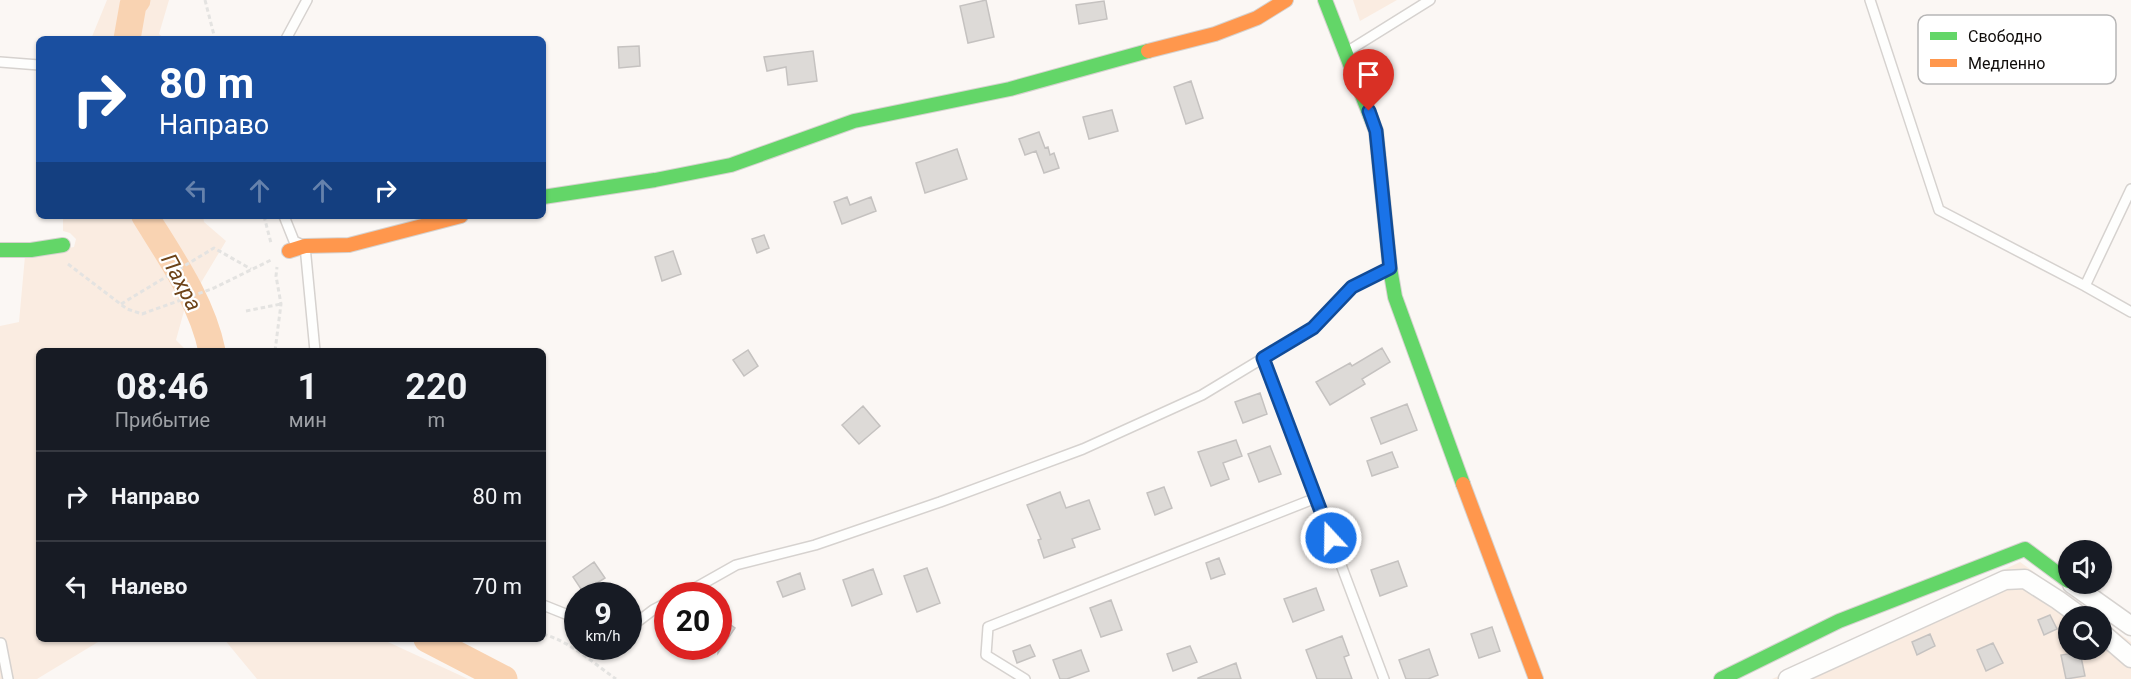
<!DOCTYPE html>
<html lang="ru">
<head>
<meta charset="utf-8">
<style>
  body { margin:0; font-family:Roboto,sans-serif; background:#242831; color:#f1f3f6; height:100vh; display:flex; flex-direction:column; font-size:22px; white-space:nowrap }
  * { box-sizing:border-box; margin:0 }
  p { font-size:20px; color:#9ea1a6 }
  .icon { flex:none; width:33px; height:33px; fill:none; stroke:currentColor; stroke-width:2; stroke-linecap:round; stroke-linejoin:round }
  .map { position:relative; flex:1; overflow:hidden }
  .side { position:absolute; left:36px; top:348px; width:510px; height:294px; display:flex; flex-direction:column; background:#171b24; border-radius:9px; box-shadow:0 2px 4px #0004 }
  .side>* { flex:none }
  .guide { position:absolute; left:36px; top:36px; width:510px; height:183px; border-radius:9px; box-shadow:0 2px 4px #0004; background:#1a4fa0; color:#fff; overflow:hidden }
  .tools { position:absolute; left:2058px; top:540px; display:grid; gap:12px }
  .tools a { display:grid; place-items:center; width:54px; height:54px; border-radius:50%; background:#171b24; box-shadow:0 2px 4px #0004; font-size:30px }
  .speed { position:absolute; left:564px; top:582px; display:flex; gap:12px; font-size:30px; font-weight:700; text-align:center }
  .speed>* { display:grid; place-content:center; width:78px; height:78px; border-radius:50%; background:#171b24; box-shadow:0 2px 4px #0004; line-height:1 }
  .speed small { font-size:15px; font-weight:400 }
  .speed .limit { border:9px solid #d22; background:#fff; color:#111 }
  .pin { position:absolute; display:grid; place-items:center; width:51px; height:51px; color:#fff; margin:-62px -26px; border-radius:50% 50% 50% 0; rotate:-45deg; box-shadow:0 0 6px #0007 }
  .pin .icon { rotate:45deg }
  .me { position:absolute; width:66px; margin:-33px; rotate:339deg; stroke-linejoin:round; filter:drop-shadow(0 0 4px #0008) }
  .turn { display:flex; align-items:center; gap:21px; height:126px; padding:0 24px; font-size:27px }
  .turn .icon { width:78px; height:78px; stroke-width:2.5 }
  .turn b { display:block; font-size:42px; line-height:51px }
  .lanes { display:flex; align-items:center; height:57px; padding:0 24px; background:#0003; justify-content:center; gap:30px; direction:ltr }
  .lanes .off { opacity:.35 }
  .eta { display:flex; justify-content:space-evenly; align-items:center; height:102px; text-align:center }
  .eta b { font-size:36px; font-weight:700; line-height:42px }
  ul { padding:0; list-style:none }
  li { display:flex; align-items:center; gap:18px; height:90px; padding:0 24px; border-top:2px solid #363941 }
  li div { flex:1 }
  li b { display:block; font-size:22px }
  li em { font-style:normal }
  .map>svg:first-child { display:block }
</style>
</head>
<body>
<div class="map">
<svg width="2131" height="679" viewBox="0 0 2131 679">
  <rect width="100%" height="100%" fill="#fbf7f4"/>
  <path fill="#faece1" d="M107 0H169L159 34 165 39H91Z
    M1353 0H1397L1360 21Z
    M63 216H203L204 222 226 241 184 311 176 340 187 351H39V639H103L37 679H0V326L19 322 25 256 74 247 76 239 70 233 63 231Z
    M2020 562 2095 616H2068V650H2102V621L2131 642V679H1772Z
    M224 639H377L388 642 468 679H257Z"/>
  <g fill="none" stroke-linecap="round" stroke-linejoin="round">
    <path stroke="#f9d3b2" stroke-width="27" d="M127 39 133 5 137 0
      M145 216C171 258 202 302 212 351
      M427 639 504 679"/>
  </g>
  <path fill="#dddad7" stroke="#c5c2c0" stroke-width="1.5" d="M986 0 994 37 968 43 960 6Z
    M1104 1 1107 19 1079 24 1076 5Z
    M639 46 640 66 619 68 618 47Z
    M813 51 817 81 788 85 786 67 767 71 764 57Z
    M1191 81 1203 118 1186 124 1174 87Z
    M1112 110 1118 131 1089 139 1083 117Z
    M1039 132 1045 148 1048 147 1050 155 1054 153 1059 168 1044 173 1036 151 1025 155 1019 139Z
    M957 149 967 179 925 193 916 163Z
    M847 197 850 205 871 197 876 211 842 224 834 202Z
    M764 235 769 248 757 253 752 239Z
    M673 251 681 274 662 281 655 257Z
    M1382 348 1390 362 1362 379 1365 384 1330 405 1316 382 1350 363 1352 366Z
    M748 350 758 366 744 376 733 360Z
    M1260 393 1267 414 1243 423 1235 402Z
    M1407 404 1417 430 1381 444 1371 418Z
    M863 406 880 426 859 444 842 425Z
    M1236 440 1242 456 1223 463 1229 479 1211 486 1198 452Z
    M1270 446 1281 474 1259 482 1248 454Z
    M1392 452 1398 467 1372 476 1367 461Z
    M1164 487 1172 508 1155 515 1147 493Z
    M1060 492 1066 508 1089 500 1100 529 1072 539 1075 547 1044 558 1038 540 1041 539 1027 505Z
    M1219 558 1225 574 1211 579 1206 563Z
    M1398 561 1407 586 1380 596 1371 570Z
    M594 562 605 578 583 592 573 577Z
    M927 568 940 603 917 612 904 576Z
    M873 569 882 594 852 606 843 580Z
    M800 573 805 589 783 597 777 582Z
    M1316 588 1324 610 1293 622 1284 599Z
    M1111 600 1122 630 1101 637 1090 608Z
    M2050 615 2057 629 2044 635 2038 620Z
    M718 616 735 628 718 653Z
    M1492 627 1500 651 1479 658 1471 634Z
    M1930 634 1935 646 1917 655 1912 642Z
    M1342 636 1349 655 1344 657 1352 679H1317L1306 650Z
    M1993 643 2003 663 1986 671 1977 650Z
    M1030 645 1035 656 1017 663 1013 651Z
    M1190 646 1197 662 1173 671 1167 654Z
    M1429 649 1438 675 1428 679H1406L1399 660Z
    M1081 650 1089 671 1067 679H1060L1053 660Z
    M2080 652 2085 676 2066 679 2061 655Z
    M1236 663 1241 679H1198V678Z"/>
  <g fill="none" stroke-linecap="round" stroke-linejoin="round">
    <defs>
      <path id="lane" d="M1870 0 1939 210 2085 286 2131 189
        M286 39 307 0
        M1348 51 1430 0
        M0 62 39 65
        M284 216 294 241 305 246 315 351
        M2085 286 2131 312
        M1263 358 1384 679
        M681 596 736 565 815 545 940 502 1083 449 1202 395 1313 328 1352 287 1388 269
        M543 605 578 619
        M628 629 653 610 668 602
        M1 643 8 679
        M1025 679 986 655 988 627 1316 498"/>
      <path id="street" d="M2072 584 2131 626
        M2102 633 2131 658
        M1788 679 2005 580 2025 579 2058 600 2080 616"/>
      <path id="fast" d="M1325 0 1376 131 1390 268 1395 297 1463 484
        M543 197 655 180 731 165 854 121 1010 89 1148 51
        M0 250H31L63 245
        M1721 679 1839 621 2025 549 2068 581"/>
      <path id="slow" d="M1148 51 1215 34 1257 18 1286 0
        M289 251 305 246 349 245 461 216
        M1463 484 1536 679"/>
    </defs>
    <use href="#lane" stroke="#d6d2cf" stroke-width="12"/>
    <use href="#street" stroke="#d6d2cf" stroke-width="21"/>
    <use href="#fast" stroke="#d6d2cf" stroke-width="16"/>
    <use href="#slow" stroke="#d6d2cf" stroke-width="16"/>
    <path stroke="#e4e3e1" stroke-width="3" stroke-dasharray="4.5 3" stroke-linecap="butt" d="M205 0 215 39
      M264 216 271 243
      M68 264 127 309 142 314 214 288 271 260
      M121 304 214 248 251 269
      M246 311 281 304
      M275 351 281 304 276 276 277 267
      M543 634C571 642 593 663 616 679"/>
    <use href="#lane" stroke="#fefefd" stroke-width="9"/>
    <use href="#street" stroke="#fefefd" stroke-width="18"/>
    <use href="#fast" stroke="#63d668" stroke-width="14"/>
    <use href="#slow" stroke="#ff974d" stroke-width="14"/>
  </g>
  <g fill="none" stroke-linecap="round" stroke-linejoin="round">
    <defs>
      <path id="route" d="M1331 538 1263 358 1313 328 1352 287 1390 268 1376 131 1369 111"/>
    </defs>
    <use href="#route" stroke="#114b97" stroke-width="15"/>
    <use href="#route" stroke="#1a73e8" stroke-width="10"/>
  </g>
  <g text-anchor="middle" stroke-width="4.5" stroke-linejoin="round" paint-order="stroke">
    <g font-size="22" font-style="italic" fill="#6d4318" stroke="#fff">
      <text transform="translate(182 282) rotate(62)" y="8">Пахра</text>
    </g>
  </g>
  <rect x="1918" y="15" width="198" height="69" rx="9" fill="#fff" stroke="#b7b6b6" stroke-width="1.5"/>
  <rect x="1930" y="32" width="27" height="8" fill="#63d668"/>
  <rect x="1930" y="59" width="27" height="8" fill="#ff974d"/>
  <g font-size="16" fill="#0f0c0a">
    <text x="1968" y="42">Свободно</text>
    <text x="1968" y="69">Медленно</text>
  </g>
</svg>
<div class="tools">
<a><svg class="icon" aria-label="sound" viewBox="0 0 24 24"><path d="M4 9h4l5-4v14l-5-4H4zM17 9q2 3 0 6"/></svg></a>
<a><svg class="icon" aria-label="search" viewBox="0 0 24 24"><circle cx="10" cy="10" r="6"/><path d="M15 15l6 6"/></svg></a>
</div>
<div class="speed"><div>9<small>km/h</small></div><div class="limit">20</div></div>
<div class="pin" style="left:1369px;top:111px;background:#d93025"><svg class="icon" aria-label="arrive" viewBox="0 0 24 24"><path d="M6 21V4h12l-3 4 3 4H6"/></svg></div>
<svg class="me" style="left:1331px;top:538px" viewBox="-20 -20 40 40"><circle r="17" fill="#1a73e8" stroke="#fff" stroke-width="3"/><path d="M0-11L8 9 0 5-8 9z" fill="#fff"/></svg>
<div class="guide">
<div class="turn"><svg class="icon" aria-label="right" viewBox="0 0 24 24"><path d="M7 20v-9h11M14 6l5 5-5 5"/></svg><div><b>80 m</b>Направо</div></div>
<div class="lanes"><svg class="icon off" aria-label="left" viewBox="0 0 24 24"><path d="M17 20v-9H6M10 6l-5 5 5 5"/></svg><svg class="icon off" aria-label="ahead" viewBox="0 0 24 24"><path d="M12 20V5M6 11l6-6 6 6"/></svg><svg class="icon off" aria-label="ahead" viewBox="0 0 24 24"><path d="M12 20V5M6 11l6-6 6 6"/></svg><svg class="icon" aria-label="right" viewBox="0 0 24 24"><path d="M7 20v-9h11M14 6l5 5-5 5"/></svg></div>
</div>
<section class="side">
<div class="eta">
<div><b>08:46</b><p>Прибытие</p></div>
<div><b>1</b><p>мин</p></div>
<div><b>220</b><p>m</p></div>
</div>
<ul>
<li><svg class="icon" aria-label="right" viewBox="0 0 24 24"><path d="M7 20v-9h11M14 6l5 5-5 5"/></svg><div><b>Направо</b></div><em>80 m</em></li>
<li><svg class="icon" aria-label="left" viewBox="0 0 24 24"><path d="M17 20v-9H6M10 6l-5 5 5 5"/></svg><div><b>Налево</b></div><em>70 m</em></li>
</ul>
</section>
</div>
</body>
</html>
